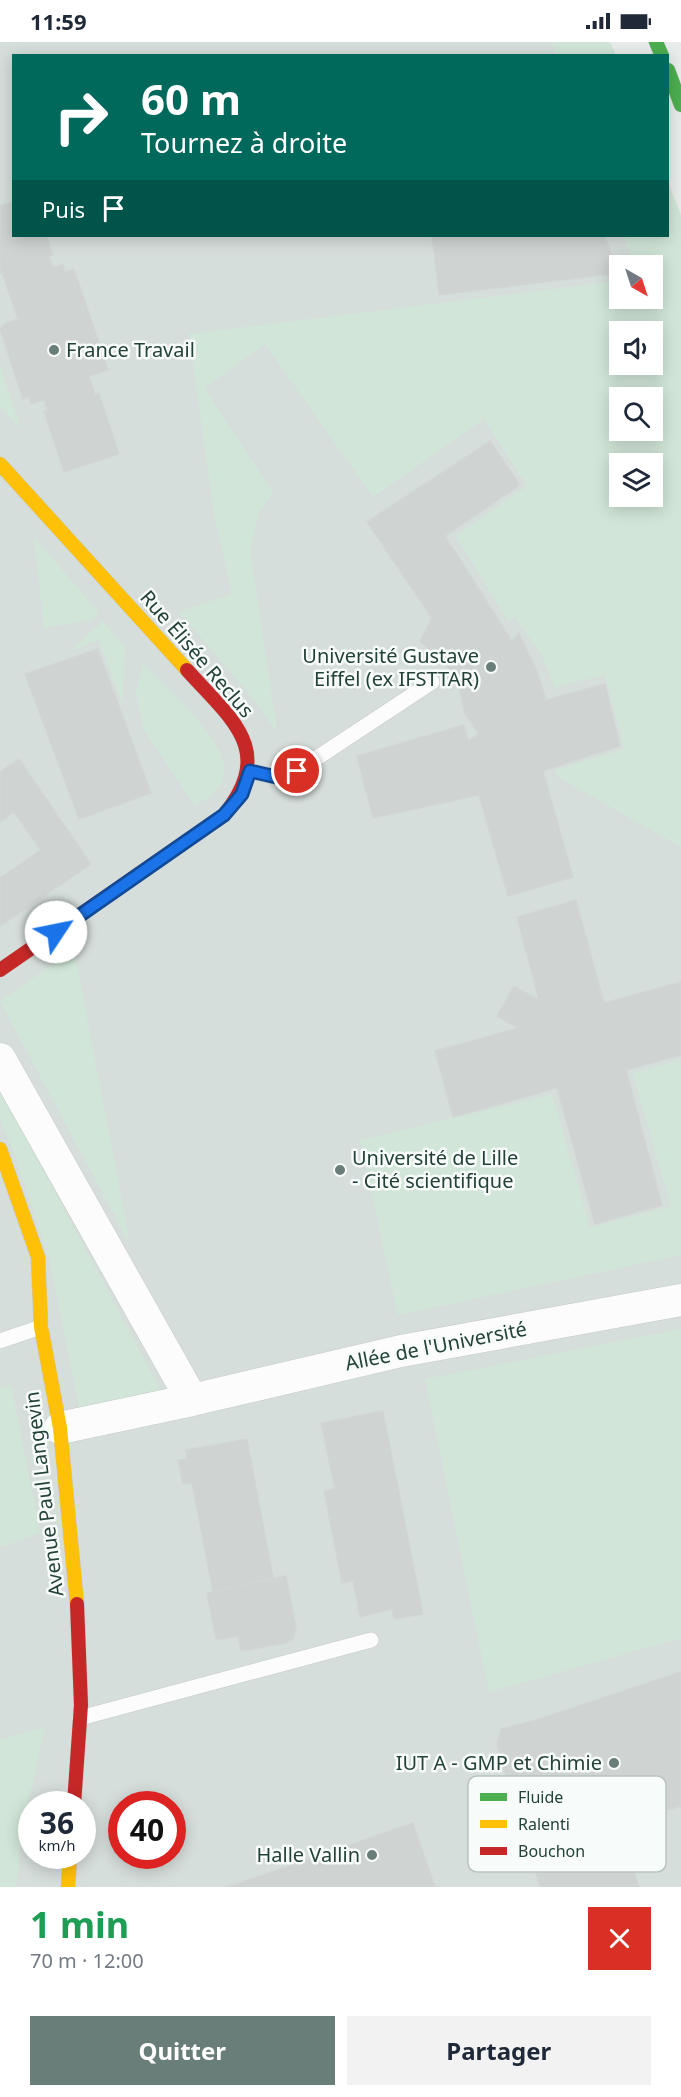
<!DOCTYPE html>
<html lang="fr">
<head>
<meta charset="utf-8">
<style>
  body { margin:0; font-family:"Noto Sans",sans-serif; background:#f2f2f3; color:#1f2937; height:100vh; display:flex; flex-direction:column; font-size:22px; white-space:nowrap }
  * { box-sizing:border-box; margin:0 }
  p { font-size:20px; color:#747a83 }
  .icon { flex:none; width:33px; height:33px; fill:none; stroke:currentColor; stroke-width:2; stroke-linecap:round; stroke-linejoin:round }
  .map { position:relative; height:1845px; overflow:hidden }
  .panel { display:flex; flex-direction:column; background:#fff; flex:1 }
  .panel>* { flex:none }
  .hud { position:absolute; left:12px; top:12px; width:657px; height:183px; border-radius:0px; box-shadow:0 3px 15px #0003; background:#00695c; color:#fff; overflow:hidden }
  .needle { width:39px; rotate:141deg }
  .controls { position:absolute; left:609px; top:213px; display:grid; gap:12px }
  .controls a { display:grid; place-items:center; width:54px; height:54px; border-radius:0px; background:#fff; box-shadow:0 3px 15px #0003; font-size:30px }
  .speed { position:absolute; left:18px; top:1749px; display:flex; gap:12px; font-size:30px; font-weight:700; text-align:center }
  .speed>* { display:grid; place-content:center; width:78px; height:78px; border-radius:50%; background:#fff; box-shadow:0 3px 15px #0003; line-height:1 }
  .speed small { font-size:15px; font-weight:400 }
  .speed .limit { border:9px solid #d22; background:#fff; color:#111 }
  .pin { position:absolute; display:grid; place-items:center; width:51px; height:51px; color:#fff; margin:-26px; border:3px solid #fff; border-radius:50%; box-shadow:0 2px 6px #0007 }
  .me { position:absolute; width:66px; margin:-33px; rotate:56deg; stroke-linejoin:round; filter:drop-shadow(0 0 4px #0008) }
  .turn { display:flex; align-items:center; gap:21px; height:126px; padding:0 30px; font-size:27px }
  .turn .icon { width:78px; height:78px; stroke-width:2.5 }
  .turn b { display:block; font-size:42px; line-height:51px }
  .then { display:flex; align-items:center; height:57px; padding:0 30px; background:#0003; gap:12px; font-size:22px }
  .round { display:grid; place-items:center; flex:none; width:63px; height:63px; border-radius:0px; background:#f2f2f3 }
  .headline { display:flex; align-items:center; justify-content:space-between; height:102px; padding:0 30px }
  h1 { font-size:36px; font-weight:700; line-height:45px; color:#1e9e55 }
  .primary-button { display:flex; gap:12px; margin-top:auto; padding:12px 30px }
  .primary-button a { flex:1; height:69px; border-radius:0px; background:#697e78; color:#fff; font-size:24px; font-weight:700; line-height:69px; text-align:center }
  .primary-button a+a { background:#f2f2f3; color:#1f2937 }
  .status { display:flex; justify-content:space-between; align-items:center; height:42px; padding:0 30px; background:#fff; direction:ltr }
  .status svg { height:16px; fill:currentColor }
  .map>svg:first-child { display:block }
</style>
</head>
<body>
<div class="status"><b>11:59</b><svg viewBox="0 0 49 12"><path d="M0 12V9h3v3zM5 12V6h3v6zM10 12V3h3v9zM15 12V0h3v12zM26 1h20v11H26zM47 4h2v5h-2z"/></svg></div>
<div class="map">
<svg width="681" height="1845" viewBox="0 0 681 1845">
  <rect width="100%" height="100%" fill="#e8edeb"/>
  <path fill="#d6dedb" fill-rule="evenodd" d="M0 0H552L557 13 14 14V194H624L635 223 620 224V256L646 257 681 384V1845H0ZM620 290H652V322H620ZM620 356H652V388H620ZM620 422H652V454H620ZM32 1762H82V1814H32ZM122 1762H172V1814H122Z"/>
  <path fill="#d1e6d8" fill-rule="evenodd" d="M552 0H610L616 13H557Z
    M668 140 681 173V805L558 735 555 728 625 707 605 633 555 645 541 612 515 575 508 579 456 494 527 444 484 377 373 455 265 302 204 346 273 451 259 470 250 509 277 690 257 661 179 570 232 552 214 472 189 292 619 239 620 256H652V224L635 223 624 194H668ZM620 290H652V322H620ZM620 356H652V388H620ZM620 422H652V454H620Z
    M0 325 21 387 0 365Z
    M34 495 99 571 93 577 44 586Z
    M103 579 125 606 122 661 99 598 72 608Z
    M143 621C164 643 228 700 224 730 222 747 208 756 195 764L144 688 136 652Z
    M74 908 130 1202 0 959Z
    M681 1018V1213L398 1273 360 1098 552 1053 590 1186 671 1164 633 1032Z
    M0 1047 163 1353 80 1370 50 1219 15 1113 0 1078Z
    M681 1287V1596L489 1650 425 1337Z
    M11 1343 40 1491 0 1505V1347Z
    M45 1685 22 1788 16 1845H0V1698Z"/>
  <path fill="#cfd4d2" stroke="#d1d6d4" stroke-width="1.5" d="M14 159V194H46L53 213 49 214 53 226 63 222 65 230 74 227 108 328 89 334 95 353 99 352 119 412 64 430 44 369H48L44 358 31 362 29 354 23 357 0 287 5 282 18 277 2 230 0 231V164Z
    M432 194H604L620 231 439 253Z
    M490 399 520 443 445 494 512 599 519 591 537 629 546 658 605 642 620 704 543 729 573 835 508 854 479 753 373 776 357 714 464 683 468 699 479 692 464 670 460 648 445 621 420 599 432 576 367 480Z
    M98 607 151 751 79 777 25 632Z
    M19 717 91 822 0 884V836L41 808 14 770 0 780V730Z
    M576 858 604 961 681 940V1013L626 1028 662 1163 595 1182 557 1046 453 1075 435 1009 518 986 497 974 514 944 539 958 517 875Z
    M383 1369 423 1572 394 1577 392 1567 360 1575 353 1539 342 1541 324 1449 335 1447 321 1381Z
    M247 1397 273 1536 213 1550 192 1441 183 1442 178 1418 187 1417 186 1408Z
    M286 1534 296 1585 293 1597 286 1601 241 1609 238 1594 216 1598 207 1551Z
    M681 1630V1764L570 1797 533 1679Z
    M533 1679 570 1797 620 1784 639 1845H540L497 1703 501 1687Z
    M413 1781 435 1845H228Z"/>
  <g fill="none" stroke-linecap="round" stroke-linejoin="round">
    <defs>
      <path id="lane" d="M250 729 285 737 432 640
        M0 1299 41 1285
        M80 1676 371 1598"/>
      <path id="street" d="M0 1017 192 1358 401 1309 681 1258
        M60 1386 192 1358"/>
      <path id="fast" d="M656 0 662 14
        M668 28 681 63"/>
      <path id="slow" d="M0 422 187 628
        M0 1107 38 1215 41 1285 60 1386 77 1562
        M68 1845 70 1814"/>
      <path id="jam" d="M0 928 224 773C276 708 232 678 187 628
        M74 1762 81 1663 77 1562"/>
    </defs>
    <use href="#lane" stroke="#c5cac8" stroke-width="16"/>
    <use href="#street" stroke="#c5cac8" stroke-width="33"/>
    <use href="#fast" stroke="#c3cbc8" stroke-width="15"/>
    <use href="#slow" stroke="#c3cbc8" stroke-width="15"/>
    <use href="#jam" stroke="#c3cbc8" stroke-width="15"/>
    <use href="#lane" stroke="#fcfcfc" stroke-width="15"/>
    <use href="#street" stroke="#fcfcfc" stroke-width="32"/>
    <use href="#fast" stroke="#4caf50" stroke-width="14"/>
    <use href="#slow" stroke="#ffc107" stroke-width="14"/>
    <use href="#jam" stroke="#c62828" stroke-width="14"/>
  </g>
  <g fill="none" stroke-linecap="round" stroke-linejoin="round">
    <defs>
      <path id="route" d="M56 890 224 773 242 752 250 729 285 737 297 729"/>
    </defs>
    <use href="#route" stroke="#114b97" stroke-width="15"/>
    <use href="#route" stroke="#1a73e8" stroke-width="10"/>
  </g>
  <g fill="#697e78" stroke="#f7fbf9" stroke-width="2">
    <circle cx="54" cy="308" r="6"/>
    <circle cx="491" cy="625" r="6"/>
    <circle cx="340" cy="1128" r="6"/>
    <circle cx="614" cy="1721" r="6"/>
    <circle cx="372" cy="1813" r="6"/>
  </g>
  <g text-anchor="middle" stroke-width="5" stroke-linejoin="round" paint-order="stroke">
    <g font-size="20" fill="#24423a" stroke="#f7fbf9" text-anchor="end">
      <text x="66" y="315" text-anchor="start">France Travail</text>
      <text x="479" y="621">Université Gustave<tspan x="479" dy="23">Eiffel (ex IFSTTAR)</tspan></text>
      <text x="352" y="1123" text-anchor="start">Université de Lille<tspan x="352" dy="23">‐ Cité scientifique</tspan></text>
      <text x="602" y="1728">IUT A - GMP et Chimie</text>
      <text x="360" y="1820">Halle Vallin</text>
    </g>
    <g font-size="20" fill="#24423a" stroke="#f7fbf9">
      <text transform="translate(197 612) rotate(49)" y="7">Rue Élisée Reclus</text>
      <text transform="translate(436 1304) rotate(-11)" y="7">Allée de l'Université</text>
      <text transform="translate(44 1452) rotate(-97)" y="7">Avenue Paul Langevin</text>
    </g>
  </g>
  <rect x="468" y="1734" width="198" height="96" rx="9" fill="#f7fbf9" stroke="#b8c4c0" stroke-width="1.5"/>
  <rect x="480" y="1751" width="27" height="8" fill="#4caf50"/>
  <rect x="480" y="1778" width="27" height="8" fill="#ffc107"/>
  <rect x="480" y="1805" width="27" height="8" fill="#c62828"/>
  <g font-size="16" fill="#24423a">
    <text x="518" y="1761">Fluide</text>
    <text x="518" y="1788">Ralenti</text>
    <text x="518" y="1815">Bouchon</text>
  </g>
</svg>
<div class="controls">
<a><svg class="needle" viewBox="-14 -14 28 28"><path d="M0-13l5 13h-10z" fill="#e53935"/><path d="M0 13l5-13h-10z" fill="#747a83"/></svg></a>
<a><svg class="icon" aria-label="sound" viewBox="0 0 24 24"><path d="M4 9h4l5-4v14l-5-4H4zM17 9q2 3 0 6"/></svg></a>
<a><svg class="icon" aria-label="search" viewBox="0 0 24 24"><circle cx="10" cy="10" r="6"/><path d="M15 15l6 6"/></svg></a>
<a><svg class="icon" aria-label="layers" viewBox="0 0 24 24"><path d="M12 4l9 5-9 5-9-5zM3 14l9 5 9-5"/></svg></a>
</div>
<div class="speed"><div>36<small>km/h</small></div><div class="limit">40</div></div>
<div class="pin" style="left:297px;top:729px;background:#d93025"><svg class="icon" aria-label="arrive" viewBox="0 0 24 24"><path d="M6 21V4h12l-3 4 3 4H6"/></svg></div>
<svg class="me" style="left:56px;top:890px" viewBox="-20 -20 40 40"><circle r="19" fill="#fff"/><path d="M0-13L10 11 0 6-10 11z" fill="#1a73e8"/></svg>
<div class="hud">
<div class="turn"><svg class="icon" aria-label="right" viewBox="0 0 24 24"><path d="M7 20v-9h11M14 6l5 5-5 5"/></svg><div><b>60 m</b>Tournez à droite</div></div>
<div class="then">Puis<svg class="icon" aria-label="arrive" viewBox="0 0 24 24"><path d="M6 21V4h12l-3 4 3 4H6"/></svg></div>
</div>
</div>
<section class="panel">
<div class="headline"><div><h1>1 min</h1><p>70 m · 12:00</p></div><a class="round" style="background:#d93025;color:#fff"><svg class="icon" aria-label="close" viewBox="0 0 24 24"><path d="M6 6l12 12M18 6L6 18"/></svg></a></div>
<div class="primary-button"><a>Quitter</a><a>Partager</a></div>
</section>
</body>
</html>
